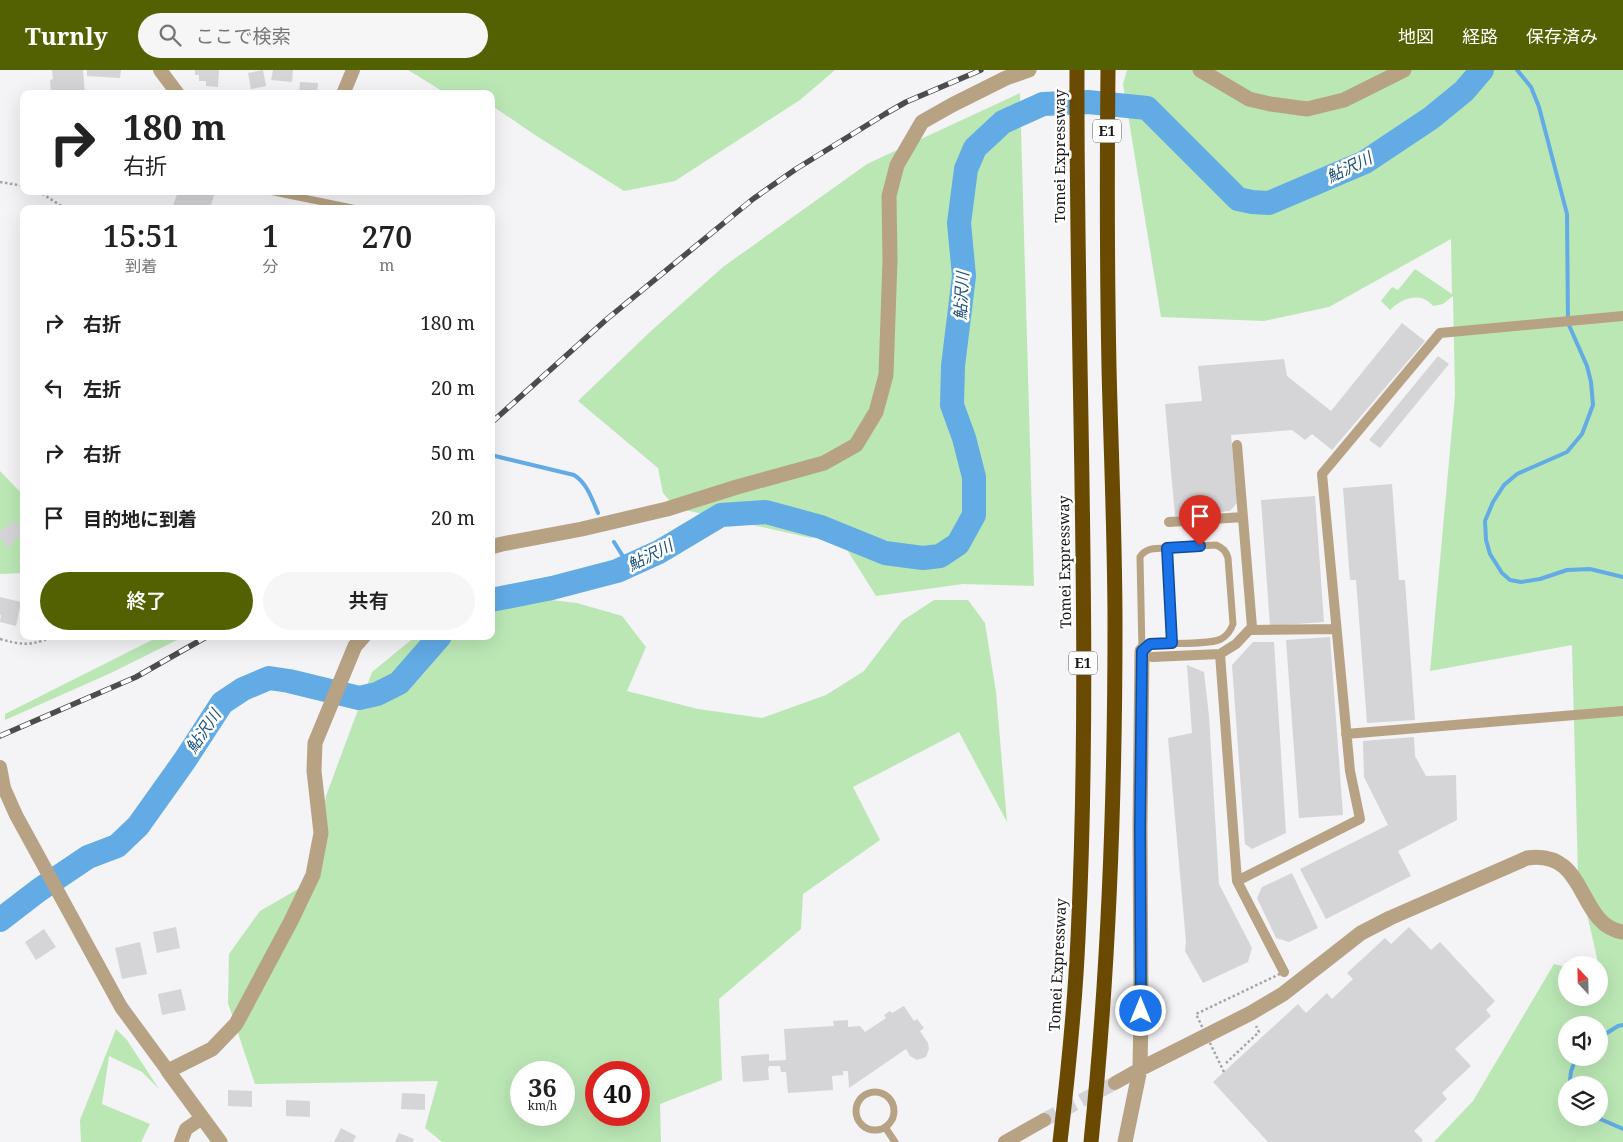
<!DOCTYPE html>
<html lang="ja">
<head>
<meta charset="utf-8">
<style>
  body { margin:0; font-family:"Noto Serif","Noto Sans JP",serif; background:#f6f6f6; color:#222; height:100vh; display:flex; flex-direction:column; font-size:19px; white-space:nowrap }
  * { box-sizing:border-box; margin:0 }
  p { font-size:16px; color:#767676 }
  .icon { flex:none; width:28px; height:28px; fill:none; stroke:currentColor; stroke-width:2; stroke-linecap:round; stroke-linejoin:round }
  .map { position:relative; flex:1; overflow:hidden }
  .sheet { position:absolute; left:20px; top:135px; width:475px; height:435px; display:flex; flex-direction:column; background:#fff; border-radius:10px; box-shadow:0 5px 20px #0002 }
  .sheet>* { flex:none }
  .top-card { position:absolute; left:20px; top:20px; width:475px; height:105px; border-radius:10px; box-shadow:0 5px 20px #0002; background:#fff; color:#222; overflow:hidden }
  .needle { width:32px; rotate:338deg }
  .tools { position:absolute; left:1558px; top:886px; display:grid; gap:10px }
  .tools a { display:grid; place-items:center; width:50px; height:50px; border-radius:50%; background:#fff; box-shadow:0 5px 20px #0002; font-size:25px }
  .speed { position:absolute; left:510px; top:991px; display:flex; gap:10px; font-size:25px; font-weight:700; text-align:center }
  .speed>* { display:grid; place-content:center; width:65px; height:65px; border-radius:50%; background:#fff; box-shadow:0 5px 20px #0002; line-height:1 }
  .speed small { font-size:12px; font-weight:400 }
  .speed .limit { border:8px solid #d22; background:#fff; color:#111 }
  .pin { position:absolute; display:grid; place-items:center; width:42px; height:42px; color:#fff; margin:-51px -21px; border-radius:50% 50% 50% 0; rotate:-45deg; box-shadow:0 0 5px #0007 }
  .pin .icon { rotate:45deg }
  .me { position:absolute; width:55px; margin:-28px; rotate:0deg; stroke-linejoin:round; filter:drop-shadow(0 0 4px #0008) }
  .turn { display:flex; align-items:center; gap:18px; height:105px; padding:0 20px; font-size:22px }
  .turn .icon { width:65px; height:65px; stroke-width:2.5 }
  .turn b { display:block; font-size:35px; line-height:42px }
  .eta { display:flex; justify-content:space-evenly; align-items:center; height:85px; text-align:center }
  .eta b { font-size:30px; font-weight:600; line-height:35px }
  .action { display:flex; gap:10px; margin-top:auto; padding:10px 20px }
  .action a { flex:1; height:58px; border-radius:30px; background:#546102; color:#fff; font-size:20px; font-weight:600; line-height:58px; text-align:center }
  .action a+a { background:#f6f6f6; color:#222 }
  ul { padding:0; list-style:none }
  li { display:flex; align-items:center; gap:15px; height:65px; padding:0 20px }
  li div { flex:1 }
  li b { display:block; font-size:19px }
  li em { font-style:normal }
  header { display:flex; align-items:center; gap:30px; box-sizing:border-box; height:70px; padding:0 25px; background:#546102; color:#fff }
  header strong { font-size:24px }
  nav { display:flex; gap:28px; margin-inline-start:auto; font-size:18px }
  .search { width:350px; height:45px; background:#f6f6f6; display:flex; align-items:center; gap:12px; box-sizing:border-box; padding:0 18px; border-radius:28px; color:#767676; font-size:19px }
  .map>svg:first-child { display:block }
</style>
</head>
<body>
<header>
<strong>Turnly</strong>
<div class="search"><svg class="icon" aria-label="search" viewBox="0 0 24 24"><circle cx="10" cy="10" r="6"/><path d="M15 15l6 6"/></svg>ここで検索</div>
<nav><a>地図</a><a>経路</a><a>保存済み</a></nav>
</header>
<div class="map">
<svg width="1623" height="1072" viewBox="0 0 1623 1072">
  <rect width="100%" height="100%" fill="#f4f3f6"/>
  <path fill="#bbe7b5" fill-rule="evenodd" d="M408 0H835L800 30 675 111 624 121 535 65 491 35V24H447Z
    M1127 0H1623V1072H1434L1473 1031 1554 894 1566 897V928H1599V905H1601L1578 805 1572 575 1430 601 1455 325 1453 226 1443 234 1433 236C1421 221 1402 228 1390 240L1381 231 1392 217 1398 220 1415 199 1452 224 1451 169 1329 237 1264 251 1161 247 1123 14ZM1566 955H1599V988H1566ZM1566 1015H1599V1048H1566Z
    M1020 23 1034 516 963 514 876 526 836 462 811 468 676 438 663 423 658 398 578 331 652 260 723 197 867 94Z
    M0 401 24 426V503L0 504Z
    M491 523 577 533 622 546 646 577 627 621 698 639 762 648 826 625 864 601 902 551 934 530H968L985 553 996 622 1007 752 959 662 853 717 880 770 803 824 801 859 719 929 722 1010 660 1034 661 1072H442L425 1058 438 1011 255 1014 228 933 229 884 260 841 310 812 326 726 372 602 416 566H491ZM521 1002H564V1045H521ZM596 1002H639V1045H596Z
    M160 566H185L113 602 5 650V644Z
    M116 959 127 970 159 1019 142 1002 109 986 102 1034 150 1054 141 1072H81L80 1050Z"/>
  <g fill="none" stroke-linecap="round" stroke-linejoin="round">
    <path stroke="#62abe5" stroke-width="4" d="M1517 0 1531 17 1539 37 1567 144 1568 253 1587 296 1591 312 1593 335 1582 364 1567 382 1517 404 1504 415 1493 432 1485 451 1486 470 1490 484 1502 503 1510 510 1521 512 1540 509 1567 500 1590 499 1623 507
      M491 385 574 405C587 413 592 429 598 443
      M614 472 629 496
      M1599 968 1618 956 1623 955
      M1570 1015C1570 1004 1571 996 1578 988
      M1598 1048 1623 1059"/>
    <path stroke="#62abe5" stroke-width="24" d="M491 530 552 518 617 501 659 482 721 445 766 442 821 457 885 483 923 488 940 486 958 474 974 445V407L964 368 952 335 953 296 964 206 959 153 966 99 975 78 1003 52 1043 34 1088 32 1147 38 1238 129 1252 132 1269 133 1365 92 1431 48 1464 21 1482 0
      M0 850 39 820 88 787 117 776 138 756 185 690 222 633 243 619 269 608 289 611 359 628 377 624 399 613 440 566"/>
  </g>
  <path fill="#d5d4d7" d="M52 0H83L85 24H51L50 10 53 9Z
    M87 0H121L120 8 87 6Z
    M195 0H219L218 17 206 16V11H199V5H195Z
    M263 0 266 16 251 19 248 3Z
    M273 0H293L292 12 271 10Z
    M300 12 318 13 317 24H299Z
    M178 121H215L210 139H172Z
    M1402 253 1425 271 1332 380 1312 364 1305 370 1292 360 1231 365 1237 433 1230 441 1175 446 1165 334 1202 331 1198 296 1284 289 1287 306 1331 341Z
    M1438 286 1449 294 1380 378 1369 370Z
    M1392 414 1399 510H1405L1415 650 1367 653 1356 510H1350L1343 418Z
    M1315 426 1324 552 1270 556 1261 430Z
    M14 451 24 463 8 477 0 467V461Z
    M0 527 21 532 16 556 0 552 1 545H0Z
    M1330 567 1343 745 1299 748 1286 570Z
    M1253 572H1274L1286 763 1252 779 1245 774 1232 595Z
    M1187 595 1204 602 1209 646 1219 814 1252 878 1248 892 1203 913 1185 881 1186 872 1168 668 1192 663Z
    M1414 667 1415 686 1426 706 1456 705 1457 750 1398 781 1411 806 1326 849 1300 799 1388 755 1364 707 1363 671Z
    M1292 803 1318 858 1289 872 1276 868 1257 828 1262 817Z
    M176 857 180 878 157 883 153 862Z
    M1409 857 1431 880 1440 872 1495 931 1486 940 1491 946 1455 979 1471 996 1442 1023 1447 1029 1414 1061 1423 1070 1421 1072H1268L1213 1012 1298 934 1306 943 1327 923 1332 929 1353 909 1347 903 1385 868 1391 874Z
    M44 859 56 877 36 890 25 872Z
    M140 872 147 904 122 909 115 878Z
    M181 919 186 940 162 945 158 924Z
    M904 936 914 951 917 949 924 958 920 961 928 973 929 979 926 987 917 990 910 986 906 979 849 1018 848 1001H843V1005L832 1006 833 1020 788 1023 786 1002H781L780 996H770L768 998 769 1010 743 1012 741 986 769 984V991L786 990 784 959 834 956 833 951 848 950V957L860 956 865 962 886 948 884 945 890 941 892 943Z
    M228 1020 252 1021V1037L228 1036Z
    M402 1023 425 1024V1040L401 1039Z
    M286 1030 310 1031V1047L286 1046Z
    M341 1058 356 1066 353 1072H334Z
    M399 1063 414 1069 413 1072H395Z"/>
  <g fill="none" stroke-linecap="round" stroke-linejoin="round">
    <path stroke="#d3d2d5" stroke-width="14" stroke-dasharray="14 7" stroke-linecap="butt" d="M1044 1050 1115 1013"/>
    <path stroke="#a5a4a7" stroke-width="2.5" stroke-dasharray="2.5 2.5" stroke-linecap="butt" d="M0 112 24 116
      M38 121 66 139
      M0 569C18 574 27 576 45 570L47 566
      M1226 993 1259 962 1256 956"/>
    <path stroke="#b7a383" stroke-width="7" d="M269 121 357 139
      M1142 581 1150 574C1167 573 1209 575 1221 569 1228 565 1231 560 1233 554L1228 488C1226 481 1223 478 1216 475L1167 478 1172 573
      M1142 581 1140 487C1146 477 1156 479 1167 478
      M856 1041a19 19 0 1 1 38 0a19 19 0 1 1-38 0Z
      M885 1057 895 1072"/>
    <path stroke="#b7a383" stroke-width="10" d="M1237 375 1252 557 1236 574 1220 584 1237 811 1284 902
      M1169 452 1243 447
      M1250 560 1336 559
      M1152 587 1220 584
      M1346 664 1623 641
      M1237 811 1360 749 1350 701 1322 404 1440 263 1623 246"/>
    <path stroke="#b7a383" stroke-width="14" d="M160 0 178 24
      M343 24 353 0
      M0 697 4 718 16 745 121 937 168 1001
      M1115 1013 1140 999
      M181 1072 186 1059 202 1048
      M1005 1072 1044 1050"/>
    <path stroke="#b7a383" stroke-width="15" d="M1200 0 1249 29 1270 34 1307 39 1344 30 1404 0
      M491 477 502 474 582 459 667 439 737 417 824 393 856 375 876 342 886 305 890 190 889 126 897 95 922 52 952 35 1006 8 1029 0
      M1140 999 1251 943 1283 924 1361 863 1390 848 1527 788C1589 779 1576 855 1623 862
      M220 1072 168 1001 212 979 236 954 291 851 313 805 321 763 314 701 315 673 355 576 364 566
      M1125 1072 1140 999 1141 941 1140 758 1142 581"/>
    <path stroke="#6a4a00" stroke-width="15" d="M1060 1072C1068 1004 1075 936 1078 868 1092 579 1076 289 1077 0
      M1091 1072C1109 900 1115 728 1115 555 1115 469 1111 383 1109 297 1107 198 1107 99 1108 0"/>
    <defs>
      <path id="rail" d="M491 353 607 249 753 129 796 99 885 44 906 32 981 0
        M0 666 136 607 208 566"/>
    </defs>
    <use href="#rail" stroke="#4c4c4d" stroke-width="5.5"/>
    <use href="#rail" stroke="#fff" stroke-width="4" stroke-dasharray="11" stroke-linecap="butt"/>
    <path stroke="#a5a4a7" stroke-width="2.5" stroke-dasharray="2.5 2.5" stroke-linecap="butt" d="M1224 1002 1196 944 1284 902"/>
  </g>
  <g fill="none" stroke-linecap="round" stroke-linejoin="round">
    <defs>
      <path id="route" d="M1141 941 1140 758 1142 581 1150 574 1172 573 1167 478 1200 476"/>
    </defs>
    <use href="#route" stroke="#114b97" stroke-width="12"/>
    <use href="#route" stroke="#1a73e8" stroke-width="9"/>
  </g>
  <g text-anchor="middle" stroke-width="5" stroke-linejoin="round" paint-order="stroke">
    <g fill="#fff" stroke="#5d5d5e" stroke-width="1">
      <rect x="1093" y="49.5" width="28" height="23" rx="4"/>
      <rect x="1069" y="581.5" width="28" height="23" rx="4"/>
    </g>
    <g font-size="14" font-weight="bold" fill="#181819">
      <text x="1107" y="66">E1</text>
      <text x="1083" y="598">E1</text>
    </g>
    <g font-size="15" fill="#181819" stroke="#fff">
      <text transform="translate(1060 86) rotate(-90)" y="5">Tomei Expressway</text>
      <text transform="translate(1065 492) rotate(-91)" y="5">Tomei Expressway</text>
      <text transform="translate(1058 895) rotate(-87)" y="5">Tomei Expressway</text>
    </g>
    <g font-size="16" font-style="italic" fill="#1e537b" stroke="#fff">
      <text transform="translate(1349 97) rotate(-26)" y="6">鮎沢川</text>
      <text transform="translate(961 226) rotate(-87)" y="6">鮎沢川</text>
      <text transform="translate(650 485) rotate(-27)" y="6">鮎沢川</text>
      <text transform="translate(203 661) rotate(-56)" y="6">鮎沢川</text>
    </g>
  </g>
</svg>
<div class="tools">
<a><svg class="needle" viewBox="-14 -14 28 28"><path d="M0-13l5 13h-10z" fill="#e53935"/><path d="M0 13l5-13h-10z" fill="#767676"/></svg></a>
<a><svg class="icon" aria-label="sound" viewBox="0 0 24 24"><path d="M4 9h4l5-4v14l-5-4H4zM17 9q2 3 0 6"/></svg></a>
<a><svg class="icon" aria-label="layers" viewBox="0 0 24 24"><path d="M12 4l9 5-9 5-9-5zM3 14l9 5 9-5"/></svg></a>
</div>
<div class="speed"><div>36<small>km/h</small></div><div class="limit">40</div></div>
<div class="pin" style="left:1200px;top:476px;background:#d93025"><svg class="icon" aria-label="arrive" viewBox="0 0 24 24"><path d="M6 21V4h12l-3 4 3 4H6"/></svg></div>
<svg class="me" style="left:1141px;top:941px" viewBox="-20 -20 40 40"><circle r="17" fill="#1a73e8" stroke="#fff" stroke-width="3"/><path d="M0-11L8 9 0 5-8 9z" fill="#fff"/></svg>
<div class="top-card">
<div class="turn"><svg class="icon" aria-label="right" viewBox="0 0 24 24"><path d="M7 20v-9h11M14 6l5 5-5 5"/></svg><div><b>180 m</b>右折</div></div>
</div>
<section class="sheet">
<div class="eta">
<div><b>15:51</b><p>到着</p></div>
<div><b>1</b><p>分</p></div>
<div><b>270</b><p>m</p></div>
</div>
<ul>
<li><svg class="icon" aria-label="right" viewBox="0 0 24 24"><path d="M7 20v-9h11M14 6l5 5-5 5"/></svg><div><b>右折</b></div><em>180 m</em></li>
<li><svg class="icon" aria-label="left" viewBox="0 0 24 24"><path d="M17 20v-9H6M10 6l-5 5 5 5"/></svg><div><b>左折</b></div><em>20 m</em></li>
<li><svg class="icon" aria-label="right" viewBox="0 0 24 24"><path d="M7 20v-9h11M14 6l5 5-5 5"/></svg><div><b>右折</b></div><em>50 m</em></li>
<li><svg class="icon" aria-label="arrive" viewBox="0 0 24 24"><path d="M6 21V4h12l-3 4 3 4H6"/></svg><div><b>目的地に到着</b></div><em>20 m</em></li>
</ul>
<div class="action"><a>終了</a><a>共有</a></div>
</section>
</div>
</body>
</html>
